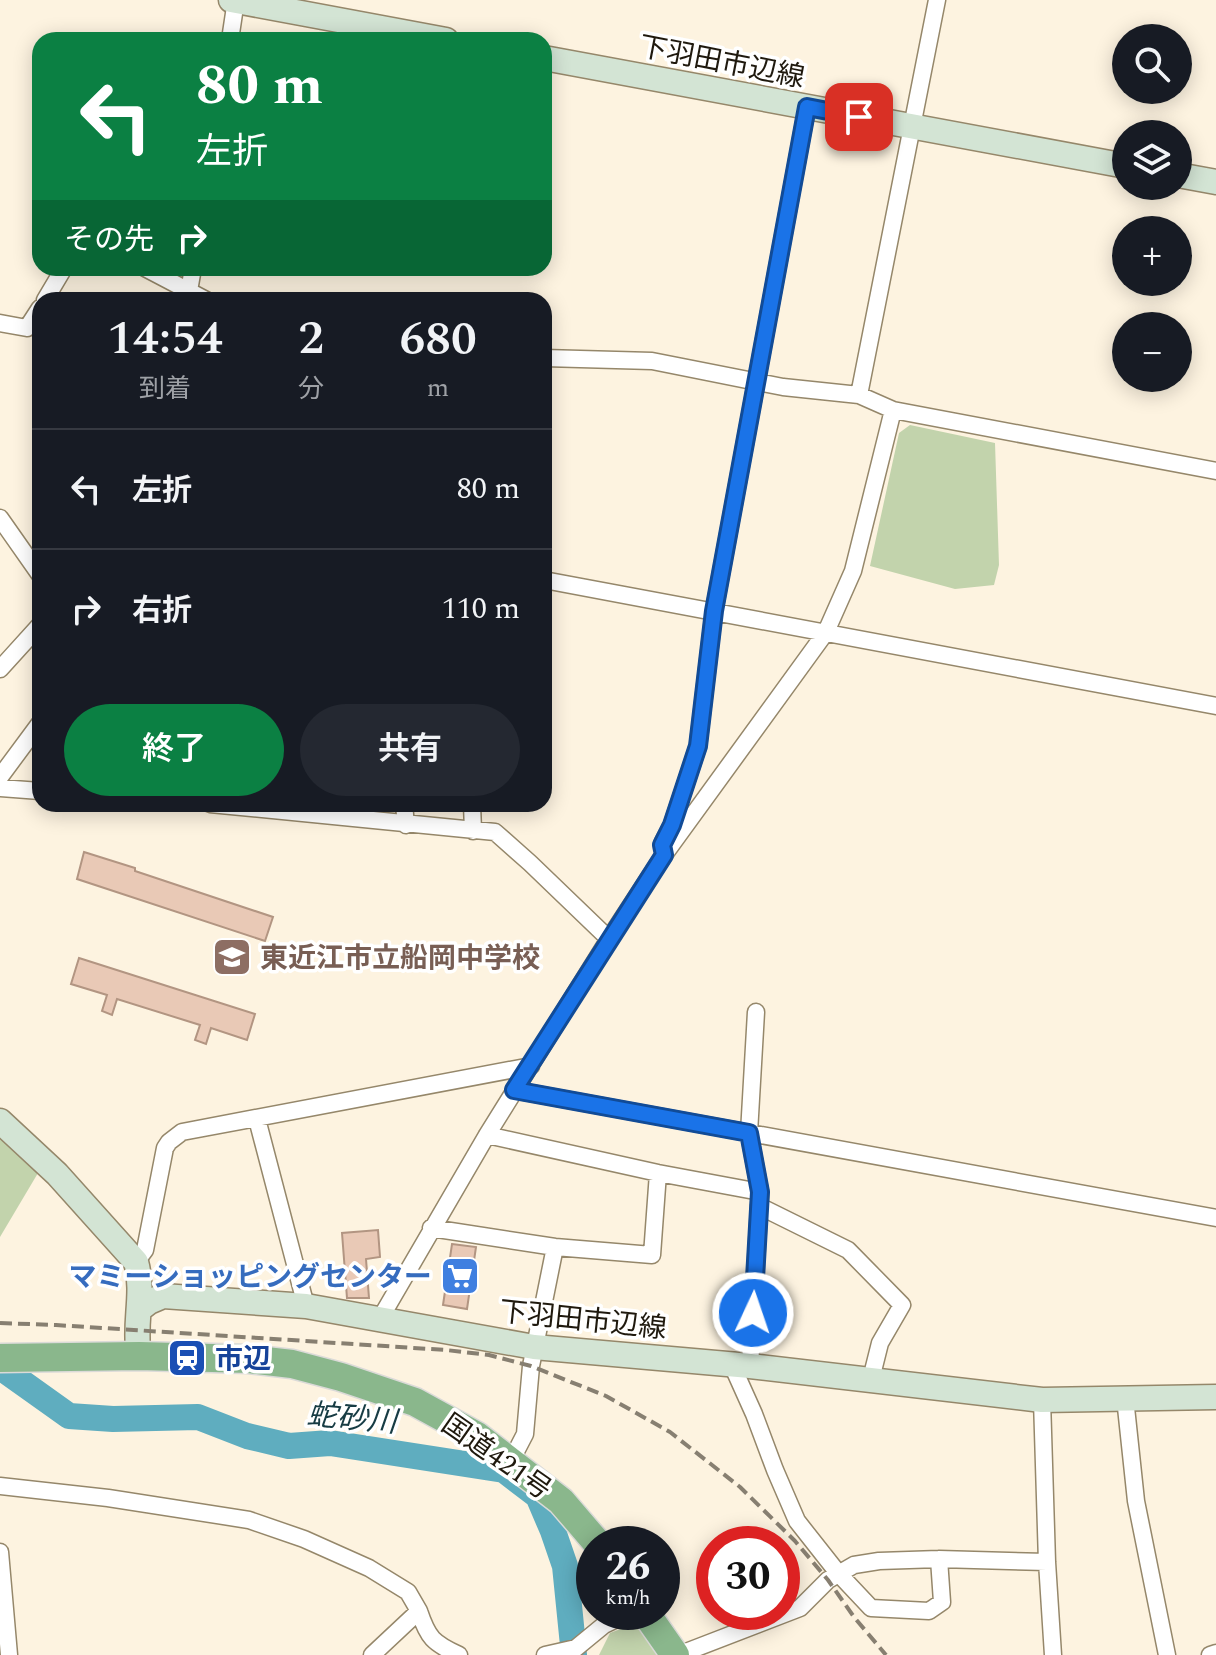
<!DOCTYPE html>
<html lang="ja">
<head>
<meta charset="utf-8">
<style>
  body { margin:0; font-family:Spectral,"Noto Sans JP",serif; background:#242831; color:#f1f3f6; height:100vh; display:flex; flex-direction:column; font-size:30px; white-space:nowrap }
  * { box-sizing:border-box; margin:0 }
  p { font-size:26px; color:#9ea1a6 }
  .icon { flex:none; width:44px; height:44px; fill:none; stroke:currentColor; stroke-width:2; stroke-linecap:round; stroke-linejoin:round }
  .map { position:relative; flex:1; overflow:hidden }
  .sheet { position:absolute; left:32px; top:292px; width:520px; height:520px; display:flex; flex-direction:column; background:#171b24; border-radius:24px; box-shadow:0 4px 20px #0003 }
  .sheet>* { flex:none }
  .top-card { position:absolute; left:32px; top:32px; width:520px; height:244px; border-radius:24px; box-shadow:0 4px 20px #0003; background:#0b8043; color:#fff; overflow:hidden }
  .tools { position:absolute; left:1112px; top:24px; display:grid; gap:16px }
  .tools a { display:grid; place-items:center; width:80px; height:80px; border-radius:50%; background:#171b24; box-shadow:0 4px 20px #0003; font-size:40px }
  .speed { position:absolute; left:576px; top:1526px; display:flex; gap:16px; font-size:40px; font-weight:700; text-align:center }
  .speed>* { display:grid; place-content:center; width:104px; height:104px; border-radius:50%; background:#171b24; box-shadow:0 4px 20px #0003; line-height:1 }
  .speed small { font-size:20px; font-weight:400 }
  .speed .limit { border:12px solid #d22; background:#fff; color:#111 }
  .pin { position:absolute; display:grid; place-items:center; width:68px; height:68px; color:#fff; margin:-34px; border-radius:16px; box-shadow:0 4px 12px #0006 }
  .me { position:absolute; width:88px; margin:-44px; rotate:3deg; stroke-linejoin:round; filter:drop-shadow(0 0 6px #0008) }
  .turn { display:flex; align-items:center; gap:28px; height:168px; padding:0 32px; font-size:36px }
  .turn .icon { width:104px; height:104px; stroke-width:2.5 }
  .turn b { display:block; font-size:56px; line-height:68px }
  .then { display:flex; align-items:center; height:76px; padding:0 32px; background:#0003; gap:16px; font-size:30px }
  .eta { display:flex; justify-content:space-evenly; align-items:center; height:136px; text-align:center }
  .eta b { font-size:48px; font-weight:600; line-height:56px }
  .primary-button { display:flex; gap:16px; margin-top:auto; padding:16px 32px }
  .primary-button a { flex:1; height:92px; border-radius:48px; background:#0b8043; color:#fff; font-size:32px; font-weight:600; line-height:92px; text-align:center }
  .primary-button a+a { background:#242831; color:#f1f3f6 }
  ul { padding:0; list-style:none }
  li { display:flex; align-items:center; gap:24px; height:120px; padding:0 32px; border-top:2px solid #363941 }
  li div { flex:1 }
  li b { display:block; font-size:30px }
  li em { font-style:normal }
  .map>svg:first-child { display:block }
</style>
</head>
<body>
<div class="map">
<svg width="1216" height="1655" viewBox="0 0 1216 1655">
  <rect width="100%" height="100%" fill="#fdf3e0"/>
  <path fill="#c2d3ac" d="M910 425 995 443 999 565 994 585 955 589 870 566 899 433Z
    M0 1137 38 1173 0 1237Z
    M642 1621 666 1655H599L610 1633Z"/>
  <g fill="none" stroke-linecap="round" stroke-linejoin="round">
    <path stroke="#5fadbf" stroke-width="26" d="M6 1371 69 1416 113 1419 198 1417 247 1436 289 1446 330 1443 504 1470 538 1496 553 1531 565 1566 574 1655"/>
  </g>
  <path fill="#e9c9b6" stroke="#b29582" stroke-width="2" d="M84 852 135 868V871L273 917 265 941 77 879Z
    M79 958 255 1014 247 1040 211 1028 206 1044 195 1040 200 1025 117 999 112 1015 102 1011 107 995 71 984Z
    M378 1230 380 1257 366 1259 369 1298H347L342 1233Z
    M452 1244 476 1247 467 1309 443 1305Z"/>
  <g fill="none" stroke-linecap="round" stroke-linejoin="round">
    <defs>
      <path id="minor" d="M230 40 236 0
        M145 268 206 300
        M189 291 193 268
        M45 300 64 268
        M0 323 27 328 40 308
        M544 358 652 361 783 387 859 395 893 410 1216 471
        M859 395 937 0
        M0 518 40 575
        M544 580 1216 706
        M0 669 40 625
        M0 777 40 723
        M0 788 40 791
        M210 804 495 832 530 863 609 939
        M404 804 406 825
        M472 804 473 831
        M663 842 672 825 698 746 714 611 807 107
        M514 1090 1216 1218
        M257 1119 306 1306
        M487 1135 658 1173 760 1192
        M759 1206 848 1250 902 1305 880 1343 871 1379
        M431 1228 555 1247 652 1255 658 1173
        M136 1262 145 1250 165 1148 169 1142 182 1132 531 1066
        M376 1320 384 1312 487 1135 609 939 664 855 826 632 853 571 893 410
        M732 1365 754 1414 775 1470 797 1521 838 1573 871 1608 929 1611 942 1602 939 1559
        M750 1366 760 1192 749 1133 756 1012
        M1125 1398 1136 1501 1167 1655
        M1042 1400 1047 1562 1053 1655
        M511 1461 525 1434 531 1366 555 1247
        M0 1486 108 1498 249 1520 304 1539 369 1568 408 1592 419 1611
        M0 1552 9 1655
        M372 1655 419 1611C428 1638 433 1643 459 1655
        M545 1655 576 1648 604 1625 631 1612
        M678 1655 800 1608 828 1580 854 1565 879 1561 939 1559 1047 1562
        M1210 1655 1216 1653"/>
      <path id="secondary" d="M231 0 446 40
        M544 58 1126 166
        M1178 175 1216 182
        M0 1121 57 1174 136 1262C145 1294 133 1324 139 1356
        M140 1309 149 1302 163 1296 306 1306 534 1347 750 1366 1042 1400 1216 1397"/>
      <path id="trunk" d="M0 1358 139 1356 249 1359 292 1364 341 1377 415 1402 477 1436 561 1501 598 1544
        M645 1612 675 1655"/>
    </defs>
    <use href="#minor" stroke="#95876a" stroke-width="19"/>
    <use href="#secondary" stroke="#95876a" stroke-width="27"/>
    <use href="#trunk" stroke="#dbdad8" stroke-width="31"/>
    <use href="#minor" stroke="#fff" stroke-width="16"/>
    <use href="#secondary" stroke="#d3e4d4" stroke-width="24"/>
    <use href="#trunk" stroke="#8ab78c" stroke-width="28"/>
    <path stroke="#877f71" stroke-width="4" stroke-dasharray="12 6" stroke-linecap="butt" d="M0 1323 56 1325 446 1350 489 1355 531 1366 606 1396 670 1432 740 1487 795 1541 828 1580 854 1617 886 1655"/>
  </g>
  <g fill="none" stroke-linecap="round" stroke-linejoin="round">
    <defs>
      <path id="route" d="M753 1313 760 1192 749 1133 514 1090 664 855 662 845 672 825 698 746 714 611 807 107 859 117"/>
    </defs>
    <use href="#route" stroke="#114b97" stroke-width="20"/>
    <use href="#route" stroke="#1a73e8" stroke-width="14"/>
  </g>
  <defs>
    <symbol id="school-square" viewBox="-11 -11 22 22"><rect x="-9" y="-9" width="18" height="18" rx="4" fill="#8d6e63" stroke="#fff"/><path d="M0-5L7-2L0 1L-7-2ZM-4 1L0 2.5L4 1V4Q0 6-4 4Z" fill="#fff"/></symbol>
    <symbol id="supermarket-square" viewBox="-11 -11 22 22"><rect x="-9" y="-9" width="18" height="18" rx="4" fill="#3f7fe0" stroke="#fff"/><path d="M-6-5.5h2.5l.6 2H6L4.5 2H-2.5L-4.4-4H-6ZM-1.5 3.2a1.3 1.3 0 1 0 .1 0ZM3 3.2a1.3 1.3 0 1 0 .1 0Z" fill="#fff"/></symbol>
    <symbol id="station-square" viewBox="-11 -11 22 22"><rect x="-9" y="-9" width="18" height="18" rx="4" fill="#1a4fb4" stroke="#fff"/><path d="M-3-6H3Q5-6 5-4V2Q5 4 3 4L4.5 6H3L1.5 4h-3L-3 6H-4.5L-3 4Q-5 4-5 2V-4Q-5-6-3-6ZM-3.5-4v3h7v-3ZM-3.5 1v1.5H-2V1ZM2 1v1.5H3.5V1Z" fill="#fff"/></symbol>
  </defs>
  <g fill-rule="evenodd">
    <use href="#school-square" x="210" y="935" width="44" height="44"/>
    <use href="#supermarket-square" x="438" y="1254" width="44" height="44"/>
    <use href="#station-square" x="165" y="1336" width="44" height="44"/>
  </g>
  <g text-anchor="middle" stroke-width="7" stroke-linejoin="round" paint-order="stroke">
    <g font-size="28" fill="#1f190e" stroke="#fff">
      <text transform="translate(722 61) rotate(11)" y="10">下羽田市辺線</text>
      <text transform="translate(583 1319) rotate(6)" y="10">下羽田市辺線</text>
      <text transform="translate(497 1456) rotate(35)" y="10">国道421号</text>
    </g>
    <g font-size="28" font-weight="bold" fill="#785e54" stroke="#fff" text-anchor="start">
      <text x="260" y="967">東近江市立船岡中学校</text>
    </g>
    <g font-size="28" font-weight="bold" fill="#366cbe" stroke="#fff" text-anchor="end">
      <text x="432" y="1286">マミーショッピングセンター</text>
    </g>
    <g font-size="28" font-weight="bold" fill="#164399" stroke="#fff" text-anchor="start">
      <text x="215" y="1368">市辺</text>
    </g>
    <g font-size="30" font-style="italic" fill="#173c44" stroke="#fff">
      <text transform="translate(352 1418) rotate(5)" y="10">蛇砂川</text>
    </g>
  </g>
</svg>
<div class="tools">
<a><svg class="icon" aria-label="search" viewBox="0 0 24 24"><circle cx="10" cy="10" r="6"/><path d="M15 15l6 6"/></svg></a>
<a><svg class="icon" aria-label="layers" viewBox="0 0 24 24"><path d="M12 4l9 5-9 5-9-5zM3 14l9 5 9-5"/></svg></a>
<a>+</a>
<a>−</a>
</div>
<div class="speed"><div>26<small>km/h</small></div><div class="limit">30</div></div>
<div class="pin" style="left:859px;top:117px;background:#d93025"><svg class="icon" aria-label="arrive" viewBox="0 0 24 24"><path d="M6 21V4h12l-3 4 3 4H6"/></svg></div>
<svg class="me" style="left:753px;top:1313px" viewBox="-20 -20 40 40"><circle r="17" fill="#1a73e8" stroke="#fff" stroke-width="3"/><path d="M0-11L8 9 0 5-8 9z" fill="#fff"/></svg>
<div class="top-card">
<div class="turn"><svg class="icon" aria-label="left" viewBox="0 0 24 24"><path d="M17 20v-9H6M10 6l-5 5 5 5"/></svg><div><b>80 m</b>左折</div></div>
<div class="then">その先<svg class="icon" aria-label="right" viewBox="0 0 24 24"><path d="M7 20v-9h11M14 6l5 5-5 5"/></svg></div>
</div>
<section class="sheet">
<div class="eta">
<div><b>14:54</b><p>到着</p></div>
<div><b>2</b><p>分</p></div>
<div><b>680</b><p>m</p></div>
</div>
<ul>
<li><svg class="icon" aria-label="left" viewBox="0 0 24 24"><path d="M17 20v-9H6M10 6l-5 5 5 5"/></svg><div><b>左折</b></div><em>80 m</em></li>
<li><svg class="icon" aria-label="right" viewBox="0 0 24 24"><path d="M7 20v-9h11M14 6l5 5-5 5"/></svg><div><b>右折</b></div><em>110 m</em></li>
</ul>
<div class="primary-button"><a>終了</a><a>共有</a></div>
</section>
</div>
</body>
</html>
